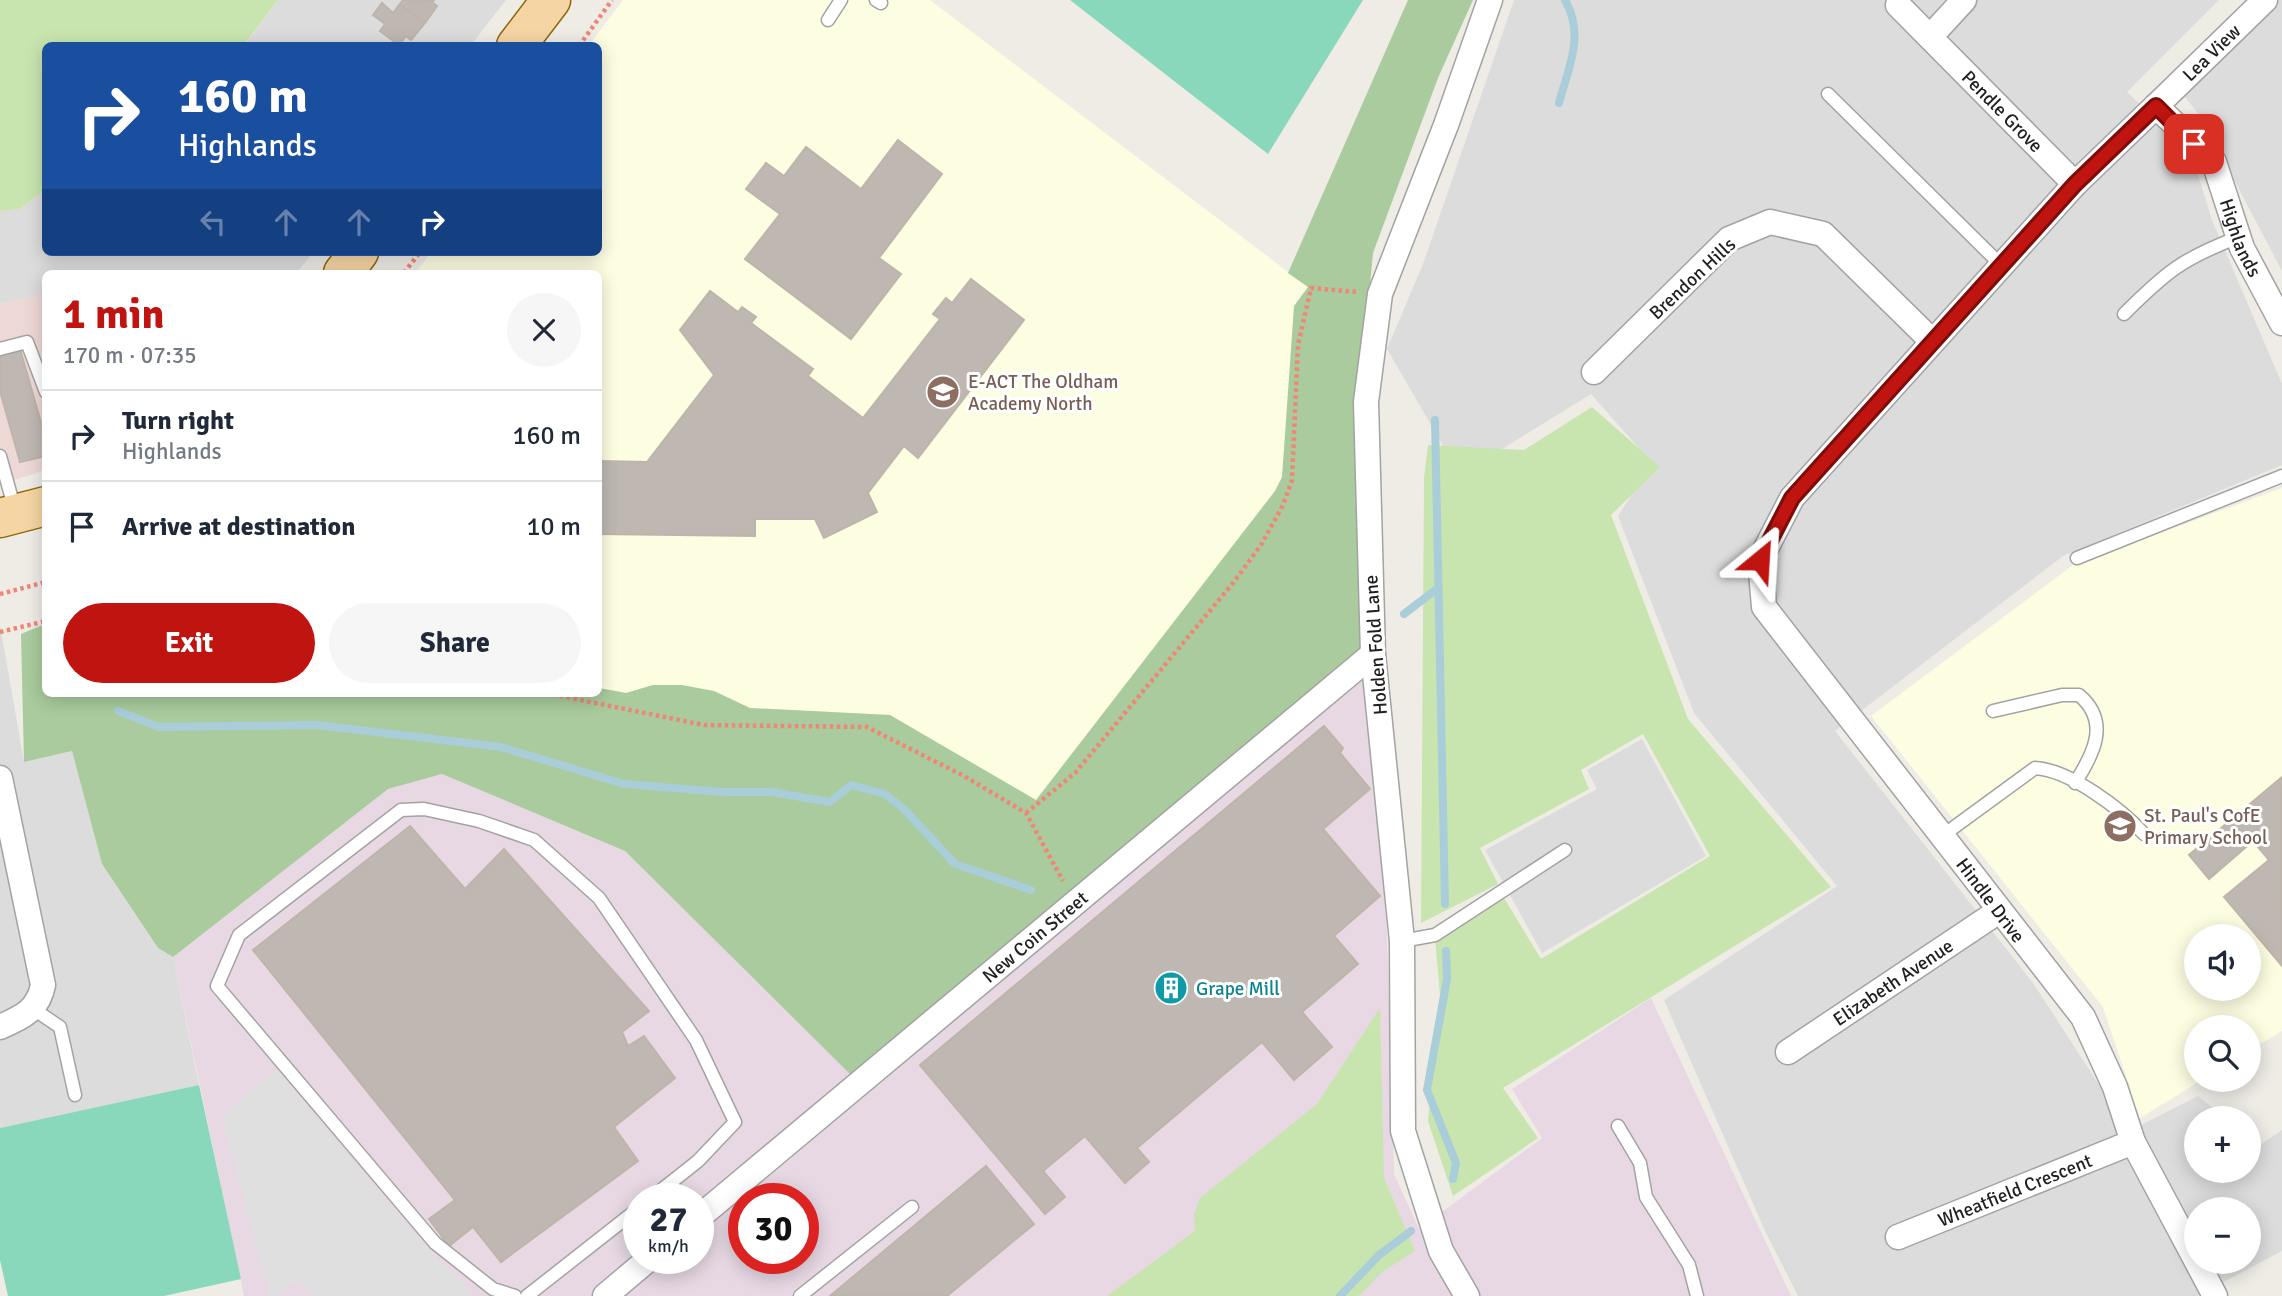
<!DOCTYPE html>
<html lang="en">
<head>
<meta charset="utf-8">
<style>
  body { margin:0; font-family:Signika,sans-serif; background:#f6f6f7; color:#1f2937; height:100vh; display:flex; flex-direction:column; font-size:26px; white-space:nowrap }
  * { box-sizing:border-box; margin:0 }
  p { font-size:23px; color:#747a83 }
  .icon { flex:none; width:38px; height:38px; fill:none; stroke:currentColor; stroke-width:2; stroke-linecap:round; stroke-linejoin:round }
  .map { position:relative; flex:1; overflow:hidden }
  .drawer { position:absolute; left:42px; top:270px; width:560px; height:427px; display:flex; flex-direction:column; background:#fff; border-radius:10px; box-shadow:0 4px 18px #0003 }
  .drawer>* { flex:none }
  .hud { position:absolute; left:42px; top:42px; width:560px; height:214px; border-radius:10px; box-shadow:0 4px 18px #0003; background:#1a4fa0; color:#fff; overflow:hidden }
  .controls { position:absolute; left:2184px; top:924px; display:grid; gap:14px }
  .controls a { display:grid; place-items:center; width:77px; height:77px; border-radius:50%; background:#fff; box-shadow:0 4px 18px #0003; font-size:35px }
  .speed { position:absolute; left:623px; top:1183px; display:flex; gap:14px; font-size:35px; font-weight:700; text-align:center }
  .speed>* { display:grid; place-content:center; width:91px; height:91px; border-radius:50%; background:#fff; box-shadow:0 4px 18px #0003; line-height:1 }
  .speed small { font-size:18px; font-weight:400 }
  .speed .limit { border:10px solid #d22; background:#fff; color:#111 }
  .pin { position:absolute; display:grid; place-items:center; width:60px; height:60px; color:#fff; margin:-30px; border-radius:14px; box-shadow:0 4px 10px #0006 }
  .me { position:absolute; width:77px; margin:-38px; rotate:27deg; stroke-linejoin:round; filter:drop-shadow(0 0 5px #0008) }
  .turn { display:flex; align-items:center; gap:24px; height:147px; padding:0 21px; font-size:32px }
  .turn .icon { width:91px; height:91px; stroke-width:2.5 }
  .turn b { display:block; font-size:49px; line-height:60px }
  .lanes { display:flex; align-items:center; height:66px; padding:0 21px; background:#0003; justify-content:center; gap:35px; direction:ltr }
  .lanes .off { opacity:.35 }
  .round { display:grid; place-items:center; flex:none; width:74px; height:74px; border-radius:37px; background:#f6f6f7 }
  .head { display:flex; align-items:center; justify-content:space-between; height:119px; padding:0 21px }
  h1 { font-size:42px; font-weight:700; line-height:52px; color:#bf140f }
  .primary-button { display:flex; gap:14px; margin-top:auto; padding:14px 21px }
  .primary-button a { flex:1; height:80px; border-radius:42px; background:#bf140f; color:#fff; font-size:28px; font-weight:700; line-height:80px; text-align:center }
  .primary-button a+a { background:#f6f6f7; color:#1f2937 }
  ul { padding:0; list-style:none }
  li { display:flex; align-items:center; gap:21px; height:91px; padding:0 21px; border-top:2px solid #e0e1e3 }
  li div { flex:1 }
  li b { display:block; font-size:26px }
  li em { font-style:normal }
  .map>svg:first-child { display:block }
</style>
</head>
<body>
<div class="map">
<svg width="2282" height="1296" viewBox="0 0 2282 1296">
  <rect width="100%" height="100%" fill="#efece6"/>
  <path fill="#dddcdc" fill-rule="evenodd" d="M278 0H506L471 45 244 46Z
    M1514 0H2219L2127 92 2191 152 2212 220 2282 384V465L2063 556 1835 731 2033 983 2129 1131 2198 1096 2226 1118H2196V1171H2249V1137L2260 1145 2282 1130V1251L2197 1296H1798L1766 1233 1664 1000 1837 886 1694 713 1618 516 1652 463 1591 394 1460 475 1387 349 1423 264ZM2196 1209H2249V1262H2196Z
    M2275 0H2282V271L2201 117 2182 93Z
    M45 190 46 252H313L297 273H46L45 294 0 304V211L20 209Z
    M0 625 24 762 72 751 102 864 158 948 173 957 199 1085 0 1128Z
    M1642 739 1706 856 1542 953 1485 850 1597 789 1587 770Z"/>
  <path fill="#eed8d6" d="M45 294V470L0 485V304Z"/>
  <path fill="#e7d8e4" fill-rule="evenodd" d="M1366 652 1387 933 1394 1174 1419 1229 1542 1138 1512 1089 1651 998 1791 1296H244L173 957 388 789 442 774 625 851 853 1077ZM639 1199H698V1258H639ZM744 1199H803V1258H744Z"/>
  <path fill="#fcfde1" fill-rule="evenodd" d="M623 0H930L1308 287 1282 477 1275 491 1036 801 890 715 750 708 714 691 653 685 626 693 599 688 598 273H416L431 252H598V46L589 45Z
    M2282 488V1031L2249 1051V1027H2196V1080H2202L2140 1118 2103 1007 1871 716 2073 565ZM2196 936H2249V989H2196Z"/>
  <path fill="#c8e5af" d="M0 0H278L244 45 46 46 45 190 20 209 0 211Z
    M1592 407 1660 467 1611 515 1688 719 1831 887 1503 1088 1538 1138 1453 1196 1428 1121 1440 995 1435 938 1504 898 1541 959 1710 856 1643 734 1581 770 1589 789 1480 848 1498 884 1421 923 1424 478 1428 445 1524 450Z
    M1380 1008 1384 1178 1415 1251 1382 1272 1359 1296H1107L1195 1231 1194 1215 1200 1198 1317 1104Z"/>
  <path fill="#a9cb9d" d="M1408 0H1473L1438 78 1373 253 1368 306 1366 652 853 1077 625 851 442 774 388 789 173 957 158 948 102 864 72 751 24 762 21 634 45 624 46 693H598L599 688 626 693 653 685H682L714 691 750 708 890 715 1036 800 1275 491 1282 477 1294 306 1308 287 1288 273Z"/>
  <path fill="#89d8bc" d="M1070 0H1363L1268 154Z
    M199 1085 241 1279 164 1296H8L0 1260V1128Z"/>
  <path fill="#dfdfdf" d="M276 1069 434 1257 473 1292 467 1296H313L299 1279 276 1296H270L222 1117Z"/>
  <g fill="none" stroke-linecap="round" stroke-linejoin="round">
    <path stroke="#a9cdd9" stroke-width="8" d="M1559 103C1569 66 1585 35 1565 0
      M1435 420 1445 904
      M1404 614 1438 588
      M118 711 159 727 317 725 501 747 624 784 723 792H772L830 802 851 785 885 794 905 810 955 864 1031 890
      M1446 951 1447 979 1427 1090 1456 1163 1453 1179
      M1340 1296 1379 1255 1411 1231"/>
  </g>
  <path fill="#bfb8b2" stroke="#bfb4a9" stroke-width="2" d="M403 0H434L432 2 437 6 425 23 400 4Z
    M382 3 393 13 400 4 425 23 411 40 406 36 399 45 380 31 385 24 373 15Z
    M898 140 942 174 879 258 901 274 851 339 745 259 780 214 746 189 766 163 784 176 806 147 861 189Z
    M971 279 1024 320 918 458 904 446 868 493 877 512 824 538 815 519H755V536L598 534V461L647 462 714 375 680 330 710 291 738 312 742 307 756 317 751 323 813 369 808 376 863 418 940 319 933 314 946 298 952 303Z
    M20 349 46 440V456L20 462 0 391V355Z
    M1324 726 1343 748 1340 753 1370 789 1323 829 1380 896 1334 936 1358 964 1302 1012 1332 1047 1294 1080 1262 1042 1137 1148 1149 1162 1125 1183 1085 1136 1043 1171 1065 1197 1045 1214 920 1065Z
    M2282 777 2281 816 2282 966 2224 897 2269 860 2253 841 2209 879 2189 855Z
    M410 826 465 889 504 849 649 1011 622 1032 628 1046 644 1036 675 1078 614 1127 638 1161 501 1262 473 1227 449 1246 429 1219 455 1200 253 950Z
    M986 1166 1034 1224 947 1296H830Z"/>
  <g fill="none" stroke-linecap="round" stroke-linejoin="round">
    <defs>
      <path id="service" d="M876 0 881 3
        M828 20 841 0
        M1828 94 2001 265
        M2124 314C2166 272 2183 258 2239 237
        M0 349 27 342 46 392
        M0 456 15 510
        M2077 558 2282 476
        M1993 711 2062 695H2079C2111 722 2093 755 2075 783
        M1942 836 2035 768C2070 770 2121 809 2144 834
        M1402 941 1435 935 1565 850
        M32 1008 60 1027 75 1095
        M1618 1126 1640 1163 1646 1197 1689 1265 1697 1296
        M515 1296 493 1289 435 1243 217 986 239 935 401 810 424 809 479 821 534 840 599 898 696 1040 735 1122 698 1161 650 1199
        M527 1296 639 1208
        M800 1296 912 1207"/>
      <g id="minor">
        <path id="s1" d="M1898 5 2075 184"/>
        <path d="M1930 37 1964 0"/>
        <path id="s2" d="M2156 106 2265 0"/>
        <path d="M1594 372 1729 239 1770 222 1823 234 1932 341"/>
        <path d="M0 778 43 985C38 1010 23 1017 0 1027"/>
        <path id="s3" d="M1788 1052 1999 911"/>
        <path id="s4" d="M698 1218 1373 654"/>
        <path id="s5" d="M1898 1237 2133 1142"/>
        <path id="s6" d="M2196 1260 2133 1142 2115 1087 2083 1017 1764 607 1760 560 1792 498 2075 184 2156 106 2214 162 2242 248 2282 323"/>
        <path d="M2197 1262 2215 1296"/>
        <path d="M605 1296 650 1258"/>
        <path d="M1467 1296 1441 1251 1403 1131 1402 941 1373 654 1366 402 1380 294 1446 125 1490 0"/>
      </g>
      <path id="primary" d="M516 46 551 0
        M343 273 359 252
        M0 518 46 506"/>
    </defs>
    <use href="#service" stroke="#a3a3a3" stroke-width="15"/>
    <use href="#minor" stroke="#a3a3a3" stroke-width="27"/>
    <use href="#primary" stroke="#8f670b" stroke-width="41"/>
    <path stroke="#f08676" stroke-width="4.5" stroke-dasharray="3.5 3.5" stroke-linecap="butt" d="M579 46 612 0
      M404 273 420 252
      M0 594 46 582
      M0 632 46 621
      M546 693 704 725 867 727 964 776 1026 813 1063 881
      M1026 813 1075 773 1233 583 1261 545 1283 505 1292 480 1298 345 1311 288 1358 292"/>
    <use href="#service" stroke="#fff" stroke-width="12"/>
    <use href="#minor" stroke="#fff" stroke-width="24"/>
    <use href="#primary" stroke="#f5d5a4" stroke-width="38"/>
  </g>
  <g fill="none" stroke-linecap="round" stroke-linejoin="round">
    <defs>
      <path id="route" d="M1760 560 1792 498 2075 184 2156 106 2194 144"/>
    </defs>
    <use href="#route" stroke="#7c0d0a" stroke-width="18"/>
    <use href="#route" stroke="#bf140f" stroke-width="12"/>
  </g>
  <defs>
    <symbol id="school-disc" viewBox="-11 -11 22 22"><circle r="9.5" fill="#8d6e63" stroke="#fff"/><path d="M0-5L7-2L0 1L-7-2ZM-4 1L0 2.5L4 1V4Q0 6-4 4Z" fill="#fff"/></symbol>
    <symbol id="building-disc" viewBox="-11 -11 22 22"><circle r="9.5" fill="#0f9aa8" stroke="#fff"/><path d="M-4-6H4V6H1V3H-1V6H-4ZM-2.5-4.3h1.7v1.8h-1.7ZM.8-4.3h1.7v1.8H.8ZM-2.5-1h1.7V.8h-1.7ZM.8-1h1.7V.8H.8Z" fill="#fff"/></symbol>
  </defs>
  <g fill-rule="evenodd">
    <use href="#school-disc" x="924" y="373" width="38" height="38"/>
    <use href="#school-disc" x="2101" y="807" width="38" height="38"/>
    <use href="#building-disc" x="1152" y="969" width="38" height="38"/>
  </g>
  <g text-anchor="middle" stroke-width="6" stroke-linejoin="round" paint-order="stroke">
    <g font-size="19" fill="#1f1f1f" stroke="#fff">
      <text dy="7" stroke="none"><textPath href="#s2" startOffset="77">Lea View</textPath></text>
      <text dy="7" stroke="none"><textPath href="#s1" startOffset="149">Pendle Grove</textPath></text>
      <text dy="7" stroke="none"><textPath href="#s6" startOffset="1601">Highlands</textPath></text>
      <text transform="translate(1692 278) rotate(-43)" y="7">Brendon Hills</text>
      <text transform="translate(1375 645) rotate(-94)" y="7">Holden Fold Lane</text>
      <text transform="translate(1991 900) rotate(53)" y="7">Hindle Drive</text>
      <text dy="7" stroke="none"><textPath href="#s4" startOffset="439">New Coin Street</textPath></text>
      <text dy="7" stroke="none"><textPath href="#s3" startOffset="126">Elizabeth Avenue</textPath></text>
      <text dy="7" stroke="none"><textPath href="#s5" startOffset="126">Wheatfield Crescent</textPath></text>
    </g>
    <g font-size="19" fill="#785e54" stroke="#fff" text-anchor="start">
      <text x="968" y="388">E-ACT The Oldham<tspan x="968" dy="22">Academy North</tspan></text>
      <text x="2144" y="822">St. Paul's CofE<tspan x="2144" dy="22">Primary School</tspan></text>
    </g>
    <g font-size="19" fill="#0d838f" stroke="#fff" text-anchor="start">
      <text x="1196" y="995">Grape Mill</text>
    </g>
  </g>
</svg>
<div class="controls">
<a><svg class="icon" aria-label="sound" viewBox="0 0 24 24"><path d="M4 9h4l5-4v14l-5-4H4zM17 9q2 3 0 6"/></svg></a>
<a><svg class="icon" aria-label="search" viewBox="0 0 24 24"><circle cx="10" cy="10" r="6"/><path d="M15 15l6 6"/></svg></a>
<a>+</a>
<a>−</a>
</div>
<div class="speed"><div>27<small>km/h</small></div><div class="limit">30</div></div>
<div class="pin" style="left:2194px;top:144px;background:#d93025"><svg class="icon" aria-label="arrive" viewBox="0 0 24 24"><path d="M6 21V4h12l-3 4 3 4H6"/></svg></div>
<svg class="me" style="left:1760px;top:560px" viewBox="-20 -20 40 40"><path d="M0-17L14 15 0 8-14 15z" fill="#bf140f" stroke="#fff" stroke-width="4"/></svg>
<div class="hud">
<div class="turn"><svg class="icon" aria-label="right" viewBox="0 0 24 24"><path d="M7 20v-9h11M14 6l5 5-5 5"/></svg><div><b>160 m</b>Highlands</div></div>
<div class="lanes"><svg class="icon off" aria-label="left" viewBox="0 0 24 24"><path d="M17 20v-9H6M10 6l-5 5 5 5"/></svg><svg class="icon off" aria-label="ahead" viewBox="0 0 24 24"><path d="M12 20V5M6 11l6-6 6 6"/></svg><svg class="icon off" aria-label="ahead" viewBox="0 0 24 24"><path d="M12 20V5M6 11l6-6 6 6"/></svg><svg class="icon" aria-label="right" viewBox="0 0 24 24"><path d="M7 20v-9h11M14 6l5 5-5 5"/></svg></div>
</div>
<section class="drawer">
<div class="head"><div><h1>1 min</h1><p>170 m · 07:35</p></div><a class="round"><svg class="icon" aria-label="close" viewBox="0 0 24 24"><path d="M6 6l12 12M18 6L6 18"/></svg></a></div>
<ul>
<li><svg class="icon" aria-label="right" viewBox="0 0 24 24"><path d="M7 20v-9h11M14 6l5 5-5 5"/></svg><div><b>Turn right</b><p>Highlands</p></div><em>160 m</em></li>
<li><svg class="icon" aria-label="arrive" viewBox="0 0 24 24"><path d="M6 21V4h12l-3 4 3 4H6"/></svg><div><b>Arrive at destination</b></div><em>10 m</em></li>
</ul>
<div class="primary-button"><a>Exit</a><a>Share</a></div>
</section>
</div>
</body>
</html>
